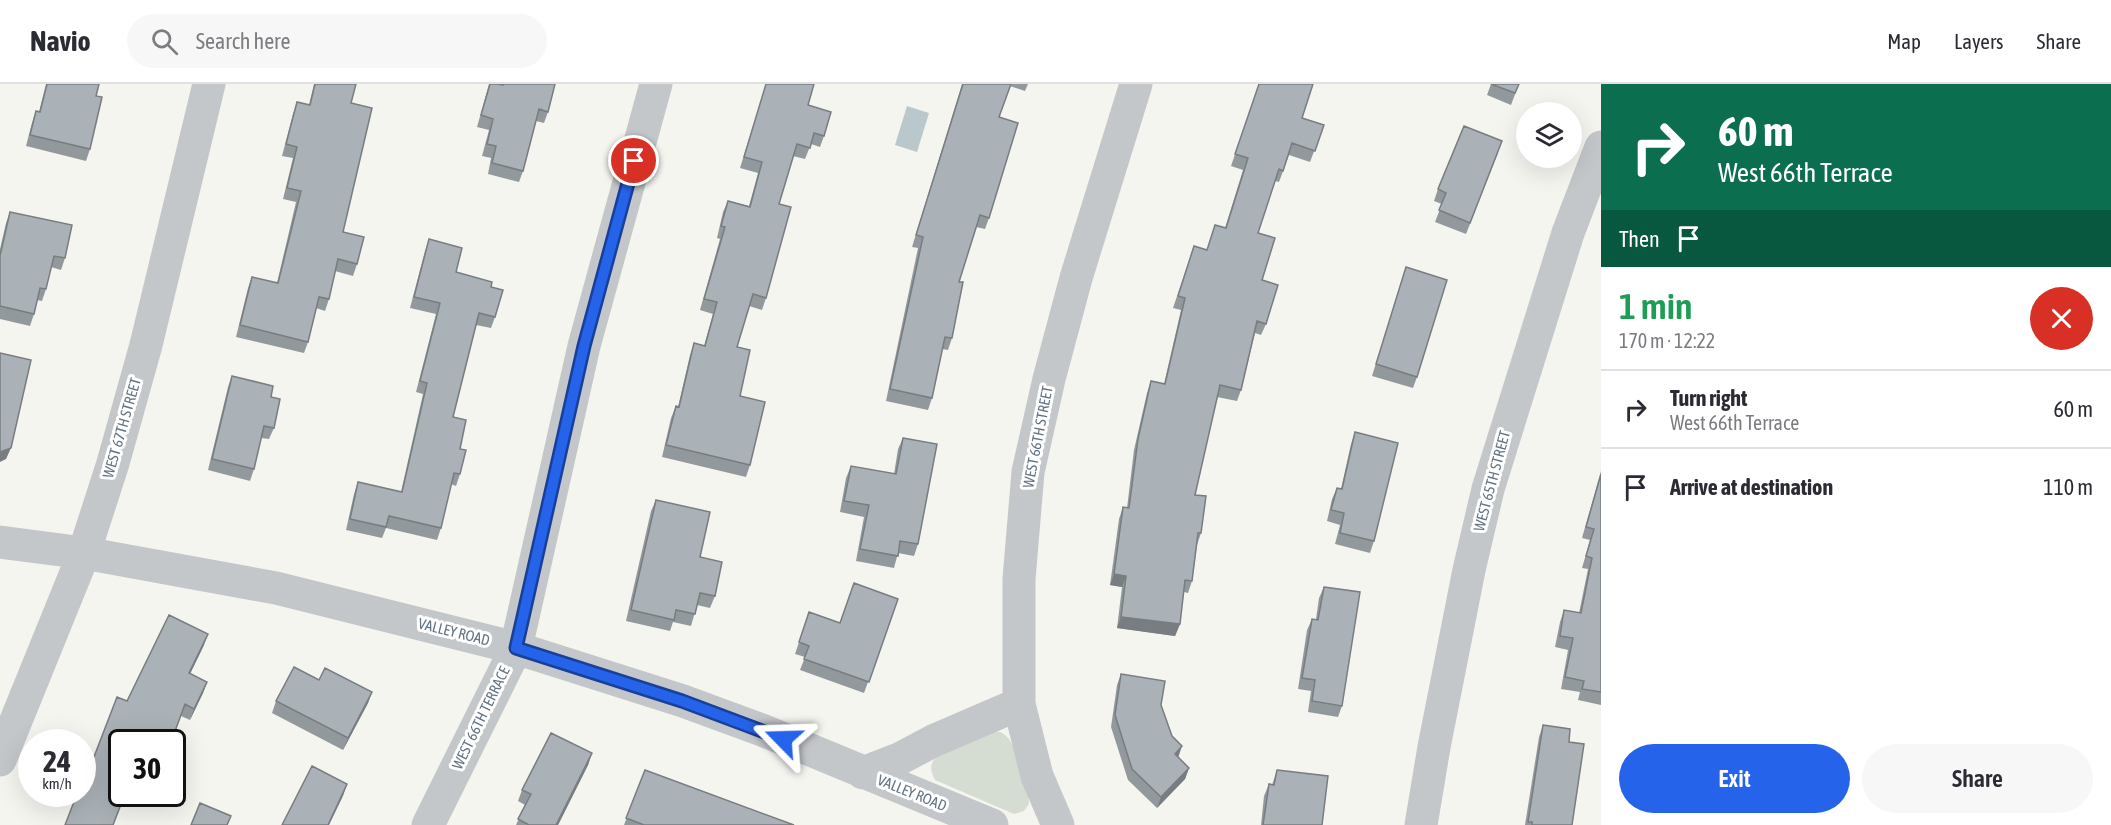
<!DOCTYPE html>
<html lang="en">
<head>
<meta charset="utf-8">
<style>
  body { margin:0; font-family:"Asap Condensed",sans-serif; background:#f7f7f7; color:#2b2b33; height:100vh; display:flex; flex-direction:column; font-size:22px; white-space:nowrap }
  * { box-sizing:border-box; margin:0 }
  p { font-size:20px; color:#7c7c81 }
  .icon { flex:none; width:33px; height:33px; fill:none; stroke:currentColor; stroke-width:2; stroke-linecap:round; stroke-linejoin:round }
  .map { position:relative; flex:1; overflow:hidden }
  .details { display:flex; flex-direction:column; background:#fff; width:510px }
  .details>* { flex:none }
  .top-card { background:#0b6e4f; color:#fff; overflow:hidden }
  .buttons { position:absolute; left:1516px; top:18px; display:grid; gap:12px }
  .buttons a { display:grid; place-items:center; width:66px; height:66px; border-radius:50%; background:#fff; box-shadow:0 6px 24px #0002; font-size:30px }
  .speed { position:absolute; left:18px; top:645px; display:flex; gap:12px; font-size:30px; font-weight:700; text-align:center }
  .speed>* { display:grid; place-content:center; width:78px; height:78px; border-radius:50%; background:#fff; box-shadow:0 6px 24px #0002; line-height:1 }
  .speed small { font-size:15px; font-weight:400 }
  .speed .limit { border:3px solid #111; border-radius:9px; background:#fff; color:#111 }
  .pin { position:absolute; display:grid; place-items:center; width:51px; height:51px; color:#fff; margin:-26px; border:3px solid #fff; border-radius:50%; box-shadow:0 2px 6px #0007 }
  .me { position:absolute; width:66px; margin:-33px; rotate:292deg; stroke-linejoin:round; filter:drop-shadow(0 0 4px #0008) }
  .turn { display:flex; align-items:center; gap:21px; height:126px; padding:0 18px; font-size:27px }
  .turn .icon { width:78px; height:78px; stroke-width:2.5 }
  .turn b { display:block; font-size:42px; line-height:51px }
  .then { display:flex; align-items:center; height:57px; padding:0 18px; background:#0003; gap:12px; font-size:22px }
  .round { display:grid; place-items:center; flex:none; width:63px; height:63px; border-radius:32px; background:#f7f7f7 }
  .head { display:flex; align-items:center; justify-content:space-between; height:102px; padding:0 18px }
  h1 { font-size:36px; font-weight:600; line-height:45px; color:#1e9e55 }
  .primary-button { display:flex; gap:12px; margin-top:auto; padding:12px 18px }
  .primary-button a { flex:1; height:69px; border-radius:36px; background:#2563eb; color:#fff; font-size:24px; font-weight:600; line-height:69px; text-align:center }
  .primary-button a+a { background:#f7f7f7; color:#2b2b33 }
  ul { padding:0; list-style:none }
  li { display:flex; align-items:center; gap:18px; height:78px; padding:0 18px; border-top:2px solid #e1e1e2 }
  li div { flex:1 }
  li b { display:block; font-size:22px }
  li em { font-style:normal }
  header { display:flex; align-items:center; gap:36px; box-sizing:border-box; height:84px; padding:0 30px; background:#fff; border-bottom:2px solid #e1e1e2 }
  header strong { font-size:28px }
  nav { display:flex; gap:33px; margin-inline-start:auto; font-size:21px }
  .search { width:420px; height:54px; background:#f7f7f7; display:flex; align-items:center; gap:15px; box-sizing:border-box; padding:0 21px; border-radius:33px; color:#7c7c81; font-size:22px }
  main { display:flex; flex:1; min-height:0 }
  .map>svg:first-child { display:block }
</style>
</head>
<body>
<header>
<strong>Navio</strong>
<div class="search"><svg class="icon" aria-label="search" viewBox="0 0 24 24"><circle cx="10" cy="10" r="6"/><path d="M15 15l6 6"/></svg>Search here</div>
<nav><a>Map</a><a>Layers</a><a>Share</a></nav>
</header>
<main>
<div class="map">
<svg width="1601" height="741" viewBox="0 0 1601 741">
  <rect width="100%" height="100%" fill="#f5f5f0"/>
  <path fill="#d5dcd1" d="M991 647C999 647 1003 648 1008 654 1016 662 1029 708 1029 720L1024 727 1014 730 935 696C930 686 929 680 937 672Z"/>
  <path fill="#bac7cb" d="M907 22 929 29 917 68 895 61Z"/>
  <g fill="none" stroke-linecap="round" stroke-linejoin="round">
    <path stroke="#c4c7ca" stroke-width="33" d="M0 458 84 469 276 504 516 564 683 617 762 646 992 741
      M1019 620 1037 692 1058 741
      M0 676 84 469 113 379 146 261 209 0
      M863 689 899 675 933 657 1019 620V495L1028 388 1049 295 1076 194 1136 0
      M428 741 516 564 584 262 656 0
      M1421 741 1434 663 1469 486 1488 405 1568 149 1601 63"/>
  </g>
  <path fill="#92999d" d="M46 0H99L96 12 90 65 86 77 26 62 32 39 36 27 39 28Z
    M314 0H356L351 19 343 148 357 180 353 192 335 187 329 215 325 227 316 224 308 258 304 269 236 253 248 204 252 193 277 199 296 118 283 115 293 74 282 72 293 30 297 18 309 21Z
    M489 0 502 1V0H555L548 28 544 39 536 37 523 87 519 98 488 90 491 74 482 72 489 46 477 43Z
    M766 0 808 21 824 52 820 63 811 60 805 75 793 72 779 120 766 214 762 226 749 222 737 263 740 312 750 381 746 393 662 373 671 334 676 322 678 323 690 271 694 259 704 262 713 230 700 226 720 155 717 154 723 128 728 117 749 122 758 89 740 84Z
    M962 0H1028L1025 7 1010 2 999 33 989 134 985 145 976 143 959 198 952 254 948 266 942 265 932 314 928 326 886 317 918 164 912 163Z
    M1259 0 1302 34 1324 41 1310 78 1289 71 1279 98 1275 97 1258 149 1266 240 1261 251 1255 249 1241 306 1237 317 1217 313 1195 411 1201 449 1197 461 1192 497 1188 509 1184 508 1180 540 1175 552 1117 544 1122 503 1110 501 1119 435 1123 423 1127 424 1134 366 1147 309 1151 297 1164 300 1181 226 1173 224 1194 162 1207 166 1215 141 1225 144 1243 86 1231 82Z
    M1491 0H1519L1511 21 1487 11Z
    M1498 69 1466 150 1435 138 1442 120 1434 117 1438 105Z
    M10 128 65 174 61 186 51 183 46 205 42 217 37 216 34 230 30 242 0 235V165L6 139Z
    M429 155 456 188 491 203 495 233 491 244 476 241 453 333 460 365V390L456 402 451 400 441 444 437 456 386 444 382 454 346 446 354 410 358 398 401 408 423 310 416 308 436 230 410 224 425 167Z
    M1406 183 1417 293 1413 304 1372 292Z
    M232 292 274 344 269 355 261 354 254 385 250 397 208 386 228 303Z
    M1355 348 1374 457 1370 469 1335 460 1340 441 1327 437 1332 415 1337 404 1341 405 1351 360Z
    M903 354 918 460 914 472 898 469 894 484 856 477 864 433 840 428 846 394 851 382 894 390 898 365Z
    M1601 387V621L1578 616 1580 608 1561 605 1568 566 1555 563 1560 538 1564 526 1579 529 1588 485 1582 484 1590 456 1582 454Z
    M656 416 700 473 715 512 710 524 697 521 691 542 673 538 670 547 626 537 651 427Z
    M1324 503 1342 622 1338 633 1308 628 1311 607 1298 605 1307 546 1312 535H1316L1319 514Z
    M898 515 864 609 800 586 805 573 795 570 809 528 840 539Z
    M204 561 190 590 207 598 203 609 190 636 181 632 171 658H122L82 710 127 617Z
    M1121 590 1161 621 1178 674 1189 684 1185 695 1157 724 1128 696 1111 643 1117 601Z
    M319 596 372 608 368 619 343 666 272 629 276 617Z
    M1543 641 1569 658 1572 741H1525L1539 653Z
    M592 669 588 681 558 741H516L525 721 518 717 522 706Z
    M645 686 794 741H624Z
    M1277 686 1322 741H1261L1264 712 1269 700 1272 701Z"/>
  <path fill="#777d80" d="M11 364 6 375 0 378V368Z
    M1114 490 1126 492 1122 503 1110 501Z
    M1121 533 1180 540 1175 552 1117 544Z
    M208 550 204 561 185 600 189 589Z
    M207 598 203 609 190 636 194 625Z
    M372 608 368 619 343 666 348 654Z
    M1182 662 1178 674 1175 670Z
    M592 669 588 681 558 741H556Z
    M1189 684 1185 695 1157 724 1161 713Z
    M347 700 343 712 329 741H328Z"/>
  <path fill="#aab2b7" stroke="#777d80" stroke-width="1.5" d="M47 0H99L96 12 102 13 90 65 30 51 36 27 40 28Z
    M315 0H356L351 19 372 24 343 148 364 153 357 180 338 175 329 215 319 213 308 258 240 241 252 193 278 199 301 107 287 104 297 63 286 60 297 18 310 21Z
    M490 0H498L503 1V0H555L548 28 539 25 523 87 492 79 496 62 487 60 493 35 481 31Z
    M766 0H814L808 21 831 28 824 52 814 49 810 64 797 60 779 120 791 123 766 214 753 210 737 263 750 266 740 312 765 318 750 381 666 361 676 322 679 323 694 259 705 262 717 218 704 215 725 143 721 142 728 117 750 123 762 78 744 73Z
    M963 0H1011L999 33 1018 39 989 134 980 131 959 198H963L952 254 945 253 932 314 890 305 923 153 916 151Z
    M1259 0H1313L1302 34 1324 41 1315 67 1292 59 1283 87 1279 85 1258 149 1275 154 1262 196 1278 201 1266 240 1257 237 1241 306 1220 301 1195 411 1206 412 1201 449H1198L1192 497 1185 496 1180 540 1121 533 1126 492 1114 490 1123 423 1129 424 1138 355 1151 297 1165 300 1185 214 1178 212 1194 162 1207 166 1215 141 1226 144 1248 74 1235 70Z
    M1491 0H1519L1515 9Z
    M1464 42 1502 57 1470 139 1439 126 1446 109 1438 105Z
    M10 128 72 141 65 174 54 172 46 205 40 204 34 230 0 222V172Z
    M429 155 462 164 456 188 492 198 491 203 503 206 495 233 479 229 453 333 466 336 460 365 466 366 460 390 454 389 441 444 389 432 386 443 350 435 358 398 402 408 427 299 420 297 440 219 414 213Z
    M1406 183 1447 196 1417 293 1376 280Z
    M0 269 31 276 11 364 0 368Z
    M232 292 273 302 271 313 280 315 274 344 264 342 254 385 212 375Z
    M1355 348 1398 359 1374 457 1340 449 1344 429 1331 426 1337 404 1342 405Z
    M903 354 937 360 918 460 900 457 898 472 860 465 869 421 844 417 851 382 896 390Z
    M1601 390V608L1582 605 1584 597 1565 593 1573 554 1560 552 1564 526 1581 529 1592 474 1586 472 1594 445 1586 443Z
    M656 416 710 428 700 473 722 478 715 512 700 509 695 530 676 526 674 536 631 526Z
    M854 499 898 515 869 598 804 575 809 562 799 558 809 528 840 539Z
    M1324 503 1360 508 1342 622 1312 617 1315 596 1302 594 1312 535 1318 536Z
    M169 531 208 550 189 589 207 598 194 625 185 620 171 658 161 654 159 658H122V710H125L113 741H65L77 710H82V704L117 613 127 617Z
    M294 583 319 596 325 584 372 608 348 654 276 617Z
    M1121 590 1165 597 1161 621 1172 652 1182 662 1175 670 1189 684 1161 713 1132 685 1115 631Z
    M1543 641 1570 645 1569 658 1584 660 1572 741H1532V738H1528Z
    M551 649 592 669 556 741H529L518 735 531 710 522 706Z
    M312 682 347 700 328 741H282Z
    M645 686 794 741H644L626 734Z
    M1277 686 1328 692 1322 741H1263L1269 700 1274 701Z
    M200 719 231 732 227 741H191Z"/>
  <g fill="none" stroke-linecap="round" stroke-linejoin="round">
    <defs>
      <path id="route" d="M634 77 584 262 516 564 682 617 783 655"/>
    </defs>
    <use href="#route" stroke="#184099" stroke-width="15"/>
    <use href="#route" stroke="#2563eb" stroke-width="10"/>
  </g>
  <g text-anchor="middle" stroke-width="6" stroke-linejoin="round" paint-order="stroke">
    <g font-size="15" fill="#627483" stroke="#fff">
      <text transform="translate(122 344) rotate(-74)" y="5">WEST 67TH STREET</text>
      <text transform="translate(1038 353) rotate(-79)" y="5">WEST 66TH STREET</text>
      <text transform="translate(1492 397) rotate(-75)" y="5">WEST 65TH STREET</text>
      <text transform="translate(454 548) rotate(14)" y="5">VALLEY ROAD</text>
      <text transform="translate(481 634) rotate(-64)" y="5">WEST 66TH TERRACE</text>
      <text transform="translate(912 709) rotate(22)" y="5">VALLEY ROAD</text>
    </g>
  </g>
</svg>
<div class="buttons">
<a><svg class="icon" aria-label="layers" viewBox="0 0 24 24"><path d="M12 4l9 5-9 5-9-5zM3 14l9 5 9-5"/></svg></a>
</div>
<div class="speed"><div>24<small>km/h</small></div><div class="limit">30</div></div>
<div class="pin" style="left:634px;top:77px;background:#d93025"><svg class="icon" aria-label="arrive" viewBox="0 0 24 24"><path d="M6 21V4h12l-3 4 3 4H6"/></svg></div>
<svg class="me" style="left:783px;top:655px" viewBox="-20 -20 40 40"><path d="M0-17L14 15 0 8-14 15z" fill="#2563eb" stroke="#fff" stroke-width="4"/></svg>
</div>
<section class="details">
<div class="top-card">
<div class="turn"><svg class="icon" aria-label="right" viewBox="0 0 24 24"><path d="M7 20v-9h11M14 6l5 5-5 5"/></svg><div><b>60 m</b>West 66th Terrace</div></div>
<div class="then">Then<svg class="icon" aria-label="arrive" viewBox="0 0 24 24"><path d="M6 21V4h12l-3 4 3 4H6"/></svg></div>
</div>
<div class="head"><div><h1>1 min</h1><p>170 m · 12:22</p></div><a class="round" style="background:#d93025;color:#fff"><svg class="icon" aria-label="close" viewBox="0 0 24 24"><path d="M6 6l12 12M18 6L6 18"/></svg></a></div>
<ul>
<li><svg class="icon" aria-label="right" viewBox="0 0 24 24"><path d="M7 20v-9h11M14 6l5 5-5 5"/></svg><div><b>Turn right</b><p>West 66th Terrace</p></div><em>60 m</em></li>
<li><svg class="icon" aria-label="arrive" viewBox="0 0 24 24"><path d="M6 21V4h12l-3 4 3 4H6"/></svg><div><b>Arrive at destination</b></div><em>110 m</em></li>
</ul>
<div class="primary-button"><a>Exit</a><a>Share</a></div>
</section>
</main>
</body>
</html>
